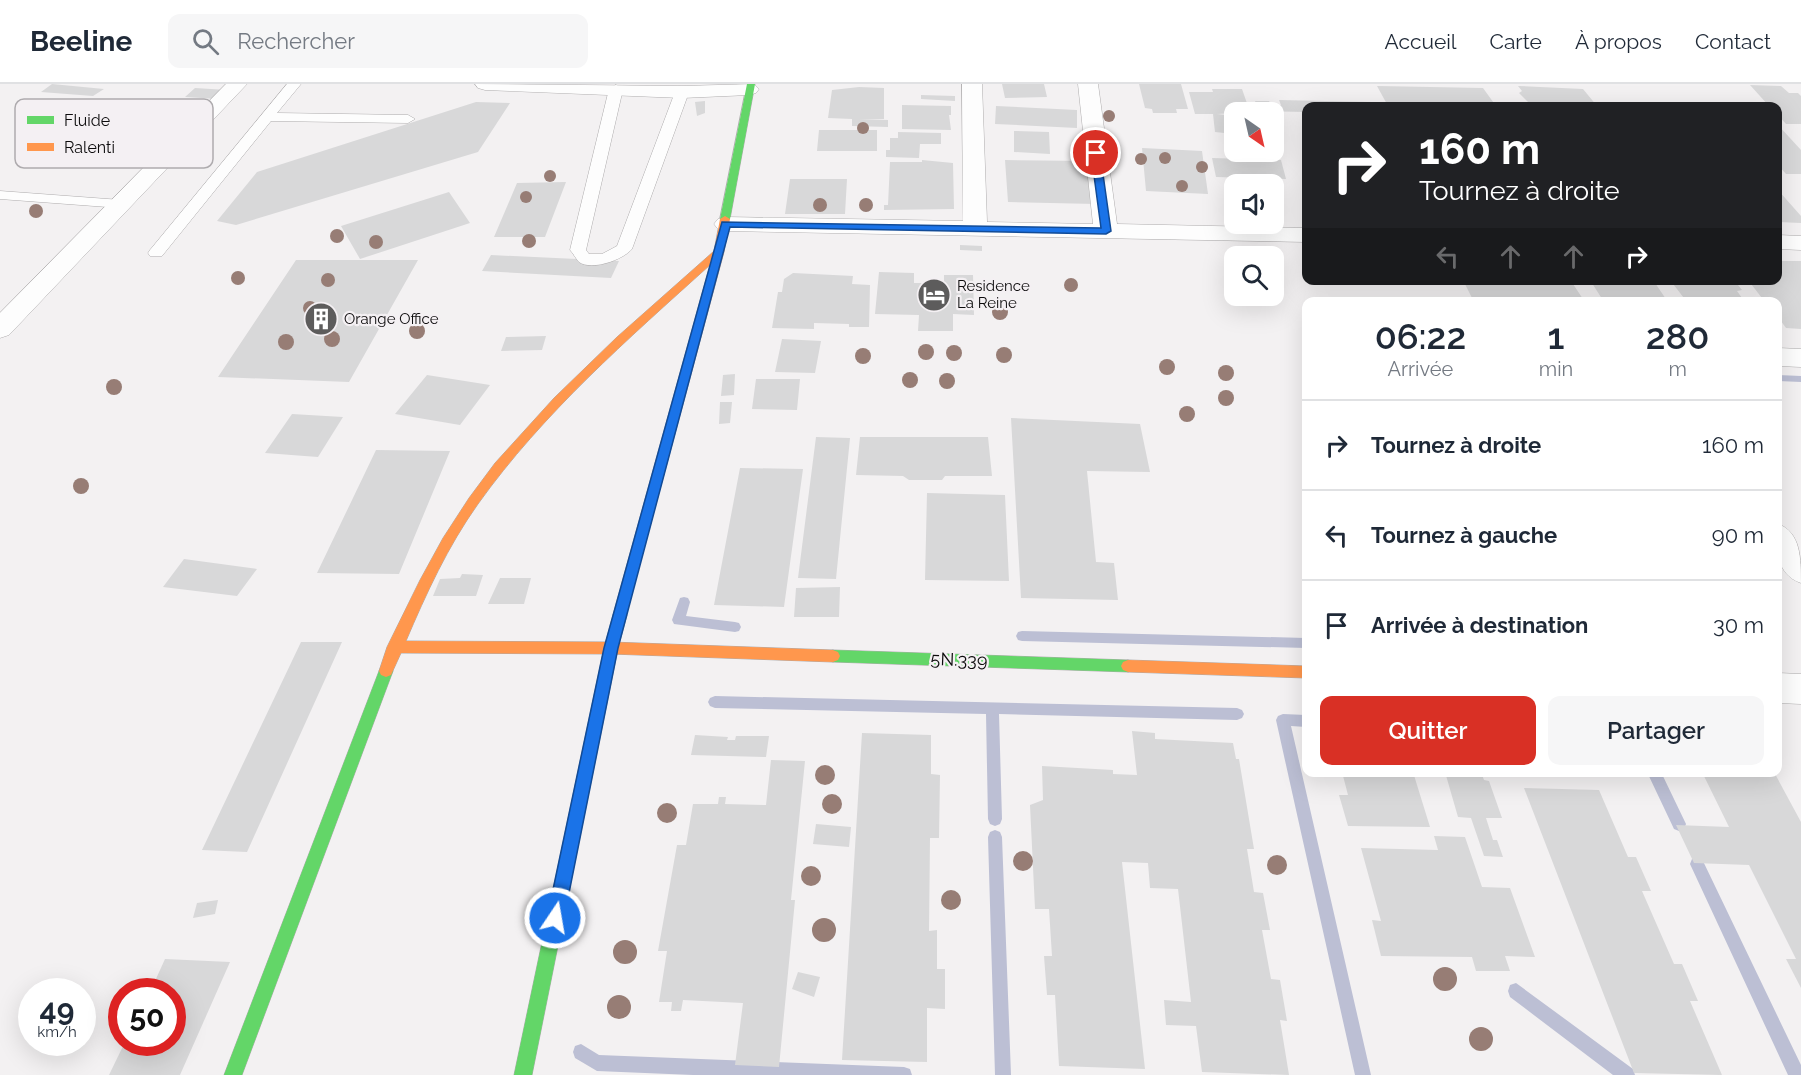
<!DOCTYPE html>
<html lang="fr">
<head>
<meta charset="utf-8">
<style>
  body { margin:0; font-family:Raleway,sans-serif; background:#f6f6f7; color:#1f2937; height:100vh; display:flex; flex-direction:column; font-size:22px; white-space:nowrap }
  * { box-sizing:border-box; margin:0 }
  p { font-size:20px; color:#747a83 }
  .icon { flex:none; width:33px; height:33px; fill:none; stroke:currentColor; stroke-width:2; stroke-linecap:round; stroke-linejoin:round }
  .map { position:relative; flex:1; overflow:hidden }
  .side { position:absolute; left:1302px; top:213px; width:480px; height:480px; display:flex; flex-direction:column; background:#fff; border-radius:12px; box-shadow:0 6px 24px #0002 }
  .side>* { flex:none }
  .hud { position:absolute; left:1302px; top:18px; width:480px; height:183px; border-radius:12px; box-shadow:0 6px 24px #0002; background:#202124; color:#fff; overflow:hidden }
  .needle { width:39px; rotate:146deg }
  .fabs { position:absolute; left:1224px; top:18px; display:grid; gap:12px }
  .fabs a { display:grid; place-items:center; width:60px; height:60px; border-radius:12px; background:#fff; box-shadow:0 6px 24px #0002; font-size:30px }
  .speed { position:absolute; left:18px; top:894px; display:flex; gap:12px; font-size:30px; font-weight:700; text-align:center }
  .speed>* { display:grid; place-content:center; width:78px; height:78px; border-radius:50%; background:#fff; box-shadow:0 6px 24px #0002; line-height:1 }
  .speed small { font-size:15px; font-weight:400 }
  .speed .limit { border:9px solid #d22; background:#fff; color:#111 }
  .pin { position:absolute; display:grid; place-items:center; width:51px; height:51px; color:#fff; margin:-26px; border:3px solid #fff; border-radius:50%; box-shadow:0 2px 6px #0007 }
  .me { position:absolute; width:66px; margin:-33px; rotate:12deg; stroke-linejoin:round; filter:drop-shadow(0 0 4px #0008) }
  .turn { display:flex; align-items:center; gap:21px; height:126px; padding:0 18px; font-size:27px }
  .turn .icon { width:78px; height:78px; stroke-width:2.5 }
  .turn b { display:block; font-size:42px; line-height:51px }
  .lanes { display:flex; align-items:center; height:57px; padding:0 18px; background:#0003; justify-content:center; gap:30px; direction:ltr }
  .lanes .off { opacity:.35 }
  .eta { display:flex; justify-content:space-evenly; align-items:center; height:102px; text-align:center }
  .eta b { font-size:36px; font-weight:600; line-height:42px }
  .primary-button { display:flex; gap:12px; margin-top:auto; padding:12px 18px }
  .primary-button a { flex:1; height:69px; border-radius:12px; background:#d93025; color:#fff; font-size:24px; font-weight:600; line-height:69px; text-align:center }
  .primary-button a+a { background:#f6f6f7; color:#1f2937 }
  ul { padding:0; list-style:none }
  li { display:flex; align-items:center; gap:18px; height:90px; padding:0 18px; border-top:2px solid #e0e1e3 }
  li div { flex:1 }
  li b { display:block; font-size:22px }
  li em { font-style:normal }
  header { display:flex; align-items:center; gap:36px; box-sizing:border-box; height:84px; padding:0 30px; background:#fff; border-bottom:2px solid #e0e1e3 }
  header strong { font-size:28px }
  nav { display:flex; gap:33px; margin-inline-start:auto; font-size:21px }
  .search { width:420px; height:54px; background:#f6f6f7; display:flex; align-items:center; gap:15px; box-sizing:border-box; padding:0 21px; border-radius:12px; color:#747a83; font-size:22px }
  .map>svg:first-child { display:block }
</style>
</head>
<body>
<header>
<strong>Beeline</strong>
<div class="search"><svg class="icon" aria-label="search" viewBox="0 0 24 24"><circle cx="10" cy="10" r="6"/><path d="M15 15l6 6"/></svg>Rechercher</div>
<nav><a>Accueil</a><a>Carte</a><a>À propos</a><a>Contact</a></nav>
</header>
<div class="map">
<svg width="1801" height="991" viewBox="0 0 1801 991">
  <rect width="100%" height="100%" fill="#f3f1f2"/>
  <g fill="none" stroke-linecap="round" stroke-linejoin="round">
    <path fill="#bcbfd4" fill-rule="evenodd" d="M1778 291 1801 292V298L1778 297Z
      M684 513 688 514 690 518 686 532 735 538 739 539 741 543 739 547 735 548 674 540 672 536 680 514Z
      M1022 547 1306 554V564L1022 557 1018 556 1016 552 1018 548Z
      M715 612 1237 624 1242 626 1244 630 1242 634 1237 636 999 630 1002 735 1000 740 995 742 990 740 988 735 986 630 715 624 710 622 708 618 710 614Z
      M1283 630 1306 631V643L1291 642 1371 991H1355L1276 636 1278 632Z
      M1647 688H1661L1686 740 1684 745 1679 747 1674 745Z
      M995 746 1000 748 1002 753 1011 991H995L988 753 990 748Z
      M1697 773 1702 775 1801 981V991H1788L1690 780 1692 775Z
      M1516 899 1633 985 1635 991H1613L1510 913 1508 907 1510 901Z
      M581 960 599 971 904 983 910 985 912 991H693L597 987 575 974 573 968 575 962Z"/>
  </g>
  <path fill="#d8d8d9" d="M52 0 104 5 93 12 41 8Z
    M1002 0H1044L1047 13 1005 14Z
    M1139 0H1181L1188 25H1176L1177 29H1153L1152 25 1145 24Z
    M1750 1 1781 2 1789 9H1798L1801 12V40H1786L1778 31V22H1769Z
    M1377 2 1483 4 1496 22H1388Z
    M1518 2 1583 5 1597 22H1532L1519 9 1522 7Z
    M859 3 884 4V35H859L888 36V43L852 42V35L828 34 832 6Z
    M195 4 227 6 217 15 185 13Z
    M1212 5H1242L1250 28 1217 30 1234 32V50L1215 48 1213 30H1195L1189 8H1213Z
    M921 11 955 12V17L921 15Z
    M1279 16 1372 18 1374 22H1306V28L1259 27 1255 17H1269L1271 21H1281Z
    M705 17V29L697 32 695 18Z
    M476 18 510 19 478 68 236 141 217 137 257 88Z
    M902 21 951 22V31H949L951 46 902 45Z
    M996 22 1077 26V44L995 40Z
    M1778 41 1801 66V90H1786L1778 81Z
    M819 46H877V67H817Z
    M1014 47 1049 48 1050 70 1014 68Z
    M898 48 941 49V60H920L919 74 886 73V66H890V54H898Z
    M1142 64 1202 67 1208 110 1146 107Z
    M1212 74 1281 76 1286 95 1216 93Z
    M922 76 953 79 954 125 884 126V121H888L890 78H922Z
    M1005 76 1089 77 1096 120 1008 118Z
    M790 95H847L845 130H785Z
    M566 98 545 153H494L517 99Z
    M1778 106 1801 132V139L1778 138Z
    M449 108 470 139 360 175 341 142Z
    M960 161 982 162V167L960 166Z
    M491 171 619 177 611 194 482 187Z
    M296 176H418L349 298 218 293Z
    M1778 177H1801V245L1786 244 1778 233V218H1765L1748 196H1778Z
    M879 188 914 189V199H944V191H973L974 231 953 230V247H918L919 231 875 230Z
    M793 189 853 192 852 200 870 201 869 243H849V240L814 239V245L772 244 778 208H782L784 195Z
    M1590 196H1653L1668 218H1604Z
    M1670 196H1734L1742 206 1737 207 1745 218H1687Z
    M1465 200H1573L1585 218H1474Z
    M546 252 542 266 501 267 506 253Z
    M782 255 821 257 815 289 775 288Z
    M735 290 734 311 721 312 723 291Z
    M427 291 490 301 460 341 395 330Z
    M756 295H800L797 326 752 325Z
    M720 318H732L730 339 719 340Z
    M292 330 343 333 318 373 265 369Z
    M1011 334 1140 340 1150 388 1087 387 1096 478 1114 479 1118 516 1021 514Z
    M816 353 850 354 836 495 798 494Z
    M860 353H988L992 392H945L942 396H909L903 392 856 391Z
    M376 366 450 367 399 490 317 489Z
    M740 384 803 385 784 523 714 521Z
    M927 409 1005 411 1009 497 925 496Z
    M184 475 257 485 237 512 163 503Z
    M462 490 483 491 476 512H433L440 495 460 494Z
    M500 494H531L524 520H488Z
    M840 503 839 533H794L796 504Z
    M301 558H342L247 768 202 766Z
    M1132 647 1155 649V655L1233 659 1236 675H1239L1254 765H1247L1254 808 1263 809 1270 846H1262L1271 895 1280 896 1287 937 1280 936 1289 991 1202 988 1196 942 1166 941 1164 916 1191 918 1178 805 1150 804 1148 779 1122 778 1145 985 1059 982 1055 911H1047L1044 872H1052L1049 825H1035L1030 721 1043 716 1042 682 1113 686V690L1137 691Z
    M862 649 931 651V690L940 691 939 754H930L929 847 937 846V885H945V925L927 924V978L842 976Z
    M695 651 728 653 727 656H735L736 652H769L766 673 691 671Z
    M771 676 805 677 791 816H795L779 983 735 981 743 919 683 916 681 927H671L672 918H659L667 867H658L677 761H686L693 720H718L719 713H726L725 720 766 721Z
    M1342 688H1413L1430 743 1348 742 1339 711H1348Z
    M1445 688H1481L1484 696 1489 697 1502 734H1486L1493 756H1497L1503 773 1484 772 1471 734 1458 733Z
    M1702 688H1774L1801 738V904L1786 875H1796L1749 781 1694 779 1676 741 1729 743Z
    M1524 704 1599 706 1628 773H1636L1651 807H1642L1674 880H1682L1698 917H1690L1722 991 1634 989Z
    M816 740 851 743 849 763 813 760Z
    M1434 752 1465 753 1482 803 1510 804 1535 873 1505 872 1510 887H1476L1472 873 1381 872 1372 836 1381 837 1361 764 1438 766Z
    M218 816 215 830 193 834 197 819Z
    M165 875 230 878 180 991H109L125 958H172V908H150Z
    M798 888 820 893 814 913 792 905Z"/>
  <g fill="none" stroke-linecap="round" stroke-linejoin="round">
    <defs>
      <path id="lane" d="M287 0H301L277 29 408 31 415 35 408 39 271 37 162 172H150L148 169 150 166Z
        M616 1 623 5 586 166 589 170H602L617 162 675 8 682 4 689 8 632 165C623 176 591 187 579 178 576 175 573 169 570 166L609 5Z
        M0 107 121 116 128 120 121 124 0 115Z"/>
      <path id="street" d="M226 0H247L9 251 0 254V229Z
        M475 0 682 2 754 0 759 5 756 9 749 11 682 14 485 6 478 4Z
        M962 0H982L987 138 1093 140 1078 0H1098L1117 140 1306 144V158L726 147 718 145 714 140 718 135 726 133 963 137Z
        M1778 151 1801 152V166L1778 165Z
        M1778 264 1801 265V283L1778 282Z
        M1778 440C1801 448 1801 475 1801 499 1775 490 1776 463 1778 440Z
        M1778 589 1801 590V620L1778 619Z"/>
      <path id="fast" d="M747 0H755L730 135 725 138 720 135Z
        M620 525 625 527 627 531 618 564 532 991H514L604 564 613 531 615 527Z
        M833 566 1128 576 1133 578 1135 582 1133 586 1128 588 833 578 828 576 826 572 828 568Z
        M386 581 391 583 393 587 242 991H224L379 587 381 583Z"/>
      <path id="slow" d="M725 132 730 135 724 168 625 535H615L613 531 710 181C628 255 543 329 478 420 448 462 426 510 406 557L611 558 833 566 838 568 840 572 838 576 833 578 611 570 401 569 391 591 386 593 381 591 379 587 387 563 420 496 443 454 469 414 495 379 554 314 617 253 714 167 720 135Z
        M1128 576 1306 582V594L1128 588 1123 586 1121 582 1123 578Z"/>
    </defs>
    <use href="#lane" stroke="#aeacad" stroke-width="1"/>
    <use href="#street" stroke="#aeacad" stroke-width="1"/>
    <use href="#fast" stroke="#aeacad" stroke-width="1"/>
    <use href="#slow" stroke="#aeacad" stroke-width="1"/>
    <use href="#lane" fill="#fdfdfd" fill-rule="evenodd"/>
    <use href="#street" fill="#fdfdfd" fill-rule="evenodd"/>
    <use href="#fast" fill="#63d668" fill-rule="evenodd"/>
    <use href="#slow" fill="#ff974d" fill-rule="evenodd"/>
  </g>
  <g fill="#977d75">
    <circle cx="1109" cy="32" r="6"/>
    <circle cx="863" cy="44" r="6"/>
    <circle cx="1165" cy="74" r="6"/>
    <circle cx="1141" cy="75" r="6"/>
    <circle cx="1202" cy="83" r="6"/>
    <circle cx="550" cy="92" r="6"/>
    <circle cx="1182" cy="102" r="6"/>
    <circle cx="526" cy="113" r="6"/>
    <circle cx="820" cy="121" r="7"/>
    <circle cx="866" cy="121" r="7"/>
    <circle cx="36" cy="127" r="7"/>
    <circle cx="337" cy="152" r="7"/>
    <circle cx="529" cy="157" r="7"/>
    <circle cx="376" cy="158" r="7"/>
    <circle cx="238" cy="194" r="7"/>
    <circle cx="328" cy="196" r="7"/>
    <circle cx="1071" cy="201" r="7"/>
    <circle cx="310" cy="224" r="7"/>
    <circle cx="1000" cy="228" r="8"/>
    <circle cx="417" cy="247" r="8"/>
    <circle cx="332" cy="255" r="8"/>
    <circle cx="286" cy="258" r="8"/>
    <circle cx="926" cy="268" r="8"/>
    <circle cx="954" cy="269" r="8"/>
    <circle cx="1004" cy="271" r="8"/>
    <circle cx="863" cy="272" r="8"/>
    <circle cx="1167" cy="283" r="8"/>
    <circle cx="1226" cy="289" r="8"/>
    <circle cx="910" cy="296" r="8"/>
    <circle cx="947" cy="297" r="8"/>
    <circle cx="114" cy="303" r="8"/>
    <circle cx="1226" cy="314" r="8"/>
    <circle cx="1187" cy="330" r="8"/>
    <circle cx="81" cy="402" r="8"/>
    <circle cx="825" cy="691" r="10"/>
    <circle cx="832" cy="720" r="10"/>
    <circle cx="667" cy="729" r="10"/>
    <circle cx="1023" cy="777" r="10"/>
    <circle cx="1277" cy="781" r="10"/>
    <circle cx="811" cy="792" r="10"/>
    <circle cx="951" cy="816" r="10"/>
    <circle cx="824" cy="846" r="12"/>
    <circle cx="625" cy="868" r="12"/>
    <circle cx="1445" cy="895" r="12"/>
    <circle cx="619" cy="923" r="12"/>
    <circle cx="1481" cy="955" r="12"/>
  </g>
  <path fill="#1a73e8" stroke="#114b97" stroke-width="1.5" d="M1096 66 1100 69 1111 147 1106 150 730 143 618 564 564 834 561 840 555 842 549 840 547 834 604 564 722 138 1101 144 1091 69Z"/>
  <defs>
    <symbol id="hotel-disc" viewBox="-11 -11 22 22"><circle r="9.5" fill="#5d5c5c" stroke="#f4f0f3"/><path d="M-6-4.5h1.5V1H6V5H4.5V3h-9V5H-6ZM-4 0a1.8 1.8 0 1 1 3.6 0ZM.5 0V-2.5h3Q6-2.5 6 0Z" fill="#fff"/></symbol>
    <symbol id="building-disc" viewBox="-11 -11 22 22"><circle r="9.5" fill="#5d5c5c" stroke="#f4f0f3"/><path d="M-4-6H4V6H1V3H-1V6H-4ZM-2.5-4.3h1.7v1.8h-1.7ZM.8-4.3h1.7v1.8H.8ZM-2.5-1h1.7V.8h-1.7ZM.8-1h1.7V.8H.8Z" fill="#fff"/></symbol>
  </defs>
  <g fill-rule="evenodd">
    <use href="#hotel-disc" x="915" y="192" width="38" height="38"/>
    <use href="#building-disc" x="302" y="216" width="38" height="38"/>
  </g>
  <g text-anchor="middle" stroke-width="4.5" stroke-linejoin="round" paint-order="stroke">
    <g font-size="15" fill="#0c0b0c" stroke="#f4f0f3" text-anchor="start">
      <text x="957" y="207">Residence<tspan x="957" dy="17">La Reine</tspan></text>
      <text x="344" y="240">Orange Office</text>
    </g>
    <g font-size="18" fill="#0c0b0c" stroke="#f4f0f3">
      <text transform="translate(959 576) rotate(2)" y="6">5N.339</text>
    </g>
  </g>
  <rect x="15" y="15" width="198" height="69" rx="9" fill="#f4f0f3" stroke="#aeabae" stroke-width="1.5"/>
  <rect x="27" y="32" width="27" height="8" fill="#63d668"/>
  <rect x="27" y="59" width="27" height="8" fill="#ff974d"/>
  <g font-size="16" fill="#0c0b0c">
    <text x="64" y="42">Fluide</text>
    <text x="64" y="69">Ralenti</text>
  </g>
</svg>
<div class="fabs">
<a><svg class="needle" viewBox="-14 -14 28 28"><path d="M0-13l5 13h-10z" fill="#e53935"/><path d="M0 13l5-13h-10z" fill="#747a83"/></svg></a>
<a><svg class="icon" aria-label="sound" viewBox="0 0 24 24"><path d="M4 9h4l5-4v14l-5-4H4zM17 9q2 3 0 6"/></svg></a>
<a><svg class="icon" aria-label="search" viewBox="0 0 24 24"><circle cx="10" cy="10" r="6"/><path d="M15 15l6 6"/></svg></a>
</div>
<div class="speed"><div>49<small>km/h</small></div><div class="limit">50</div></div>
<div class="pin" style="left:1096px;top:69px;background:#d93025"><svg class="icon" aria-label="arrive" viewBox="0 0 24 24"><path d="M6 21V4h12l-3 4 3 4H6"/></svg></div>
<svg class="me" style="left:555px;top:834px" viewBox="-20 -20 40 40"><circle r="17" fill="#1a73e8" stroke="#fff" stroke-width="3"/><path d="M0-11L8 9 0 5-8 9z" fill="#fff"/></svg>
<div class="hud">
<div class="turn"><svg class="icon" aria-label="right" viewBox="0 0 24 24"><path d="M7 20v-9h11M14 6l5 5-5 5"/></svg><div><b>160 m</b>Tournez à droite</div></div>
<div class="lanes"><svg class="icon off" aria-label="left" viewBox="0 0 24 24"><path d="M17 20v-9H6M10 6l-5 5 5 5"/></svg><svg class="icon off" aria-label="ahead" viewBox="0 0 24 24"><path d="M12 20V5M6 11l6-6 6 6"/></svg><svg class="icon off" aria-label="ahead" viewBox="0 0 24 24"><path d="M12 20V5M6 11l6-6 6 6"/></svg><svg class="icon" aria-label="right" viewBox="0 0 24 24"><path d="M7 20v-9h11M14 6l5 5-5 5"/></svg></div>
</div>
<section class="side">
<div class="eta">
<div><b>06:22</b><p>Arrivée</p></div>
<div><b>1</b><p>min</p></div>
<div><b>280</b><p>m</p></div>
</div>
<ul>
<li><svg class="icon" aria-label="right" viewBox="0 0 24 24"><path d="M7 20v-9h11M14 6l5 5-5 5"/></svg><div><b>Tournez à droite</b></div><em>160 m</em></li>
<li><svg class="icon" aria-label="left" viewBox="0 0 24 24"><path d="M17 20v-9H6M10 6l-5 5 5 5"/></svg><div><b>Tournez à gauche</b></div><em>90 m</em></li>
<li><svg class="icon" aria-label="arrive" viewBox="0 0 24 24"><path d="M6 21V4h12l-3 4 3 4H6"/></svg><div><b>Arrivée à destination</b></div><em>30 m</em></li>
</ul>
<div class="primary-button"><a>Quitter</a><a>Partager</a></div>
</section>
</div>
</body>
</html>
